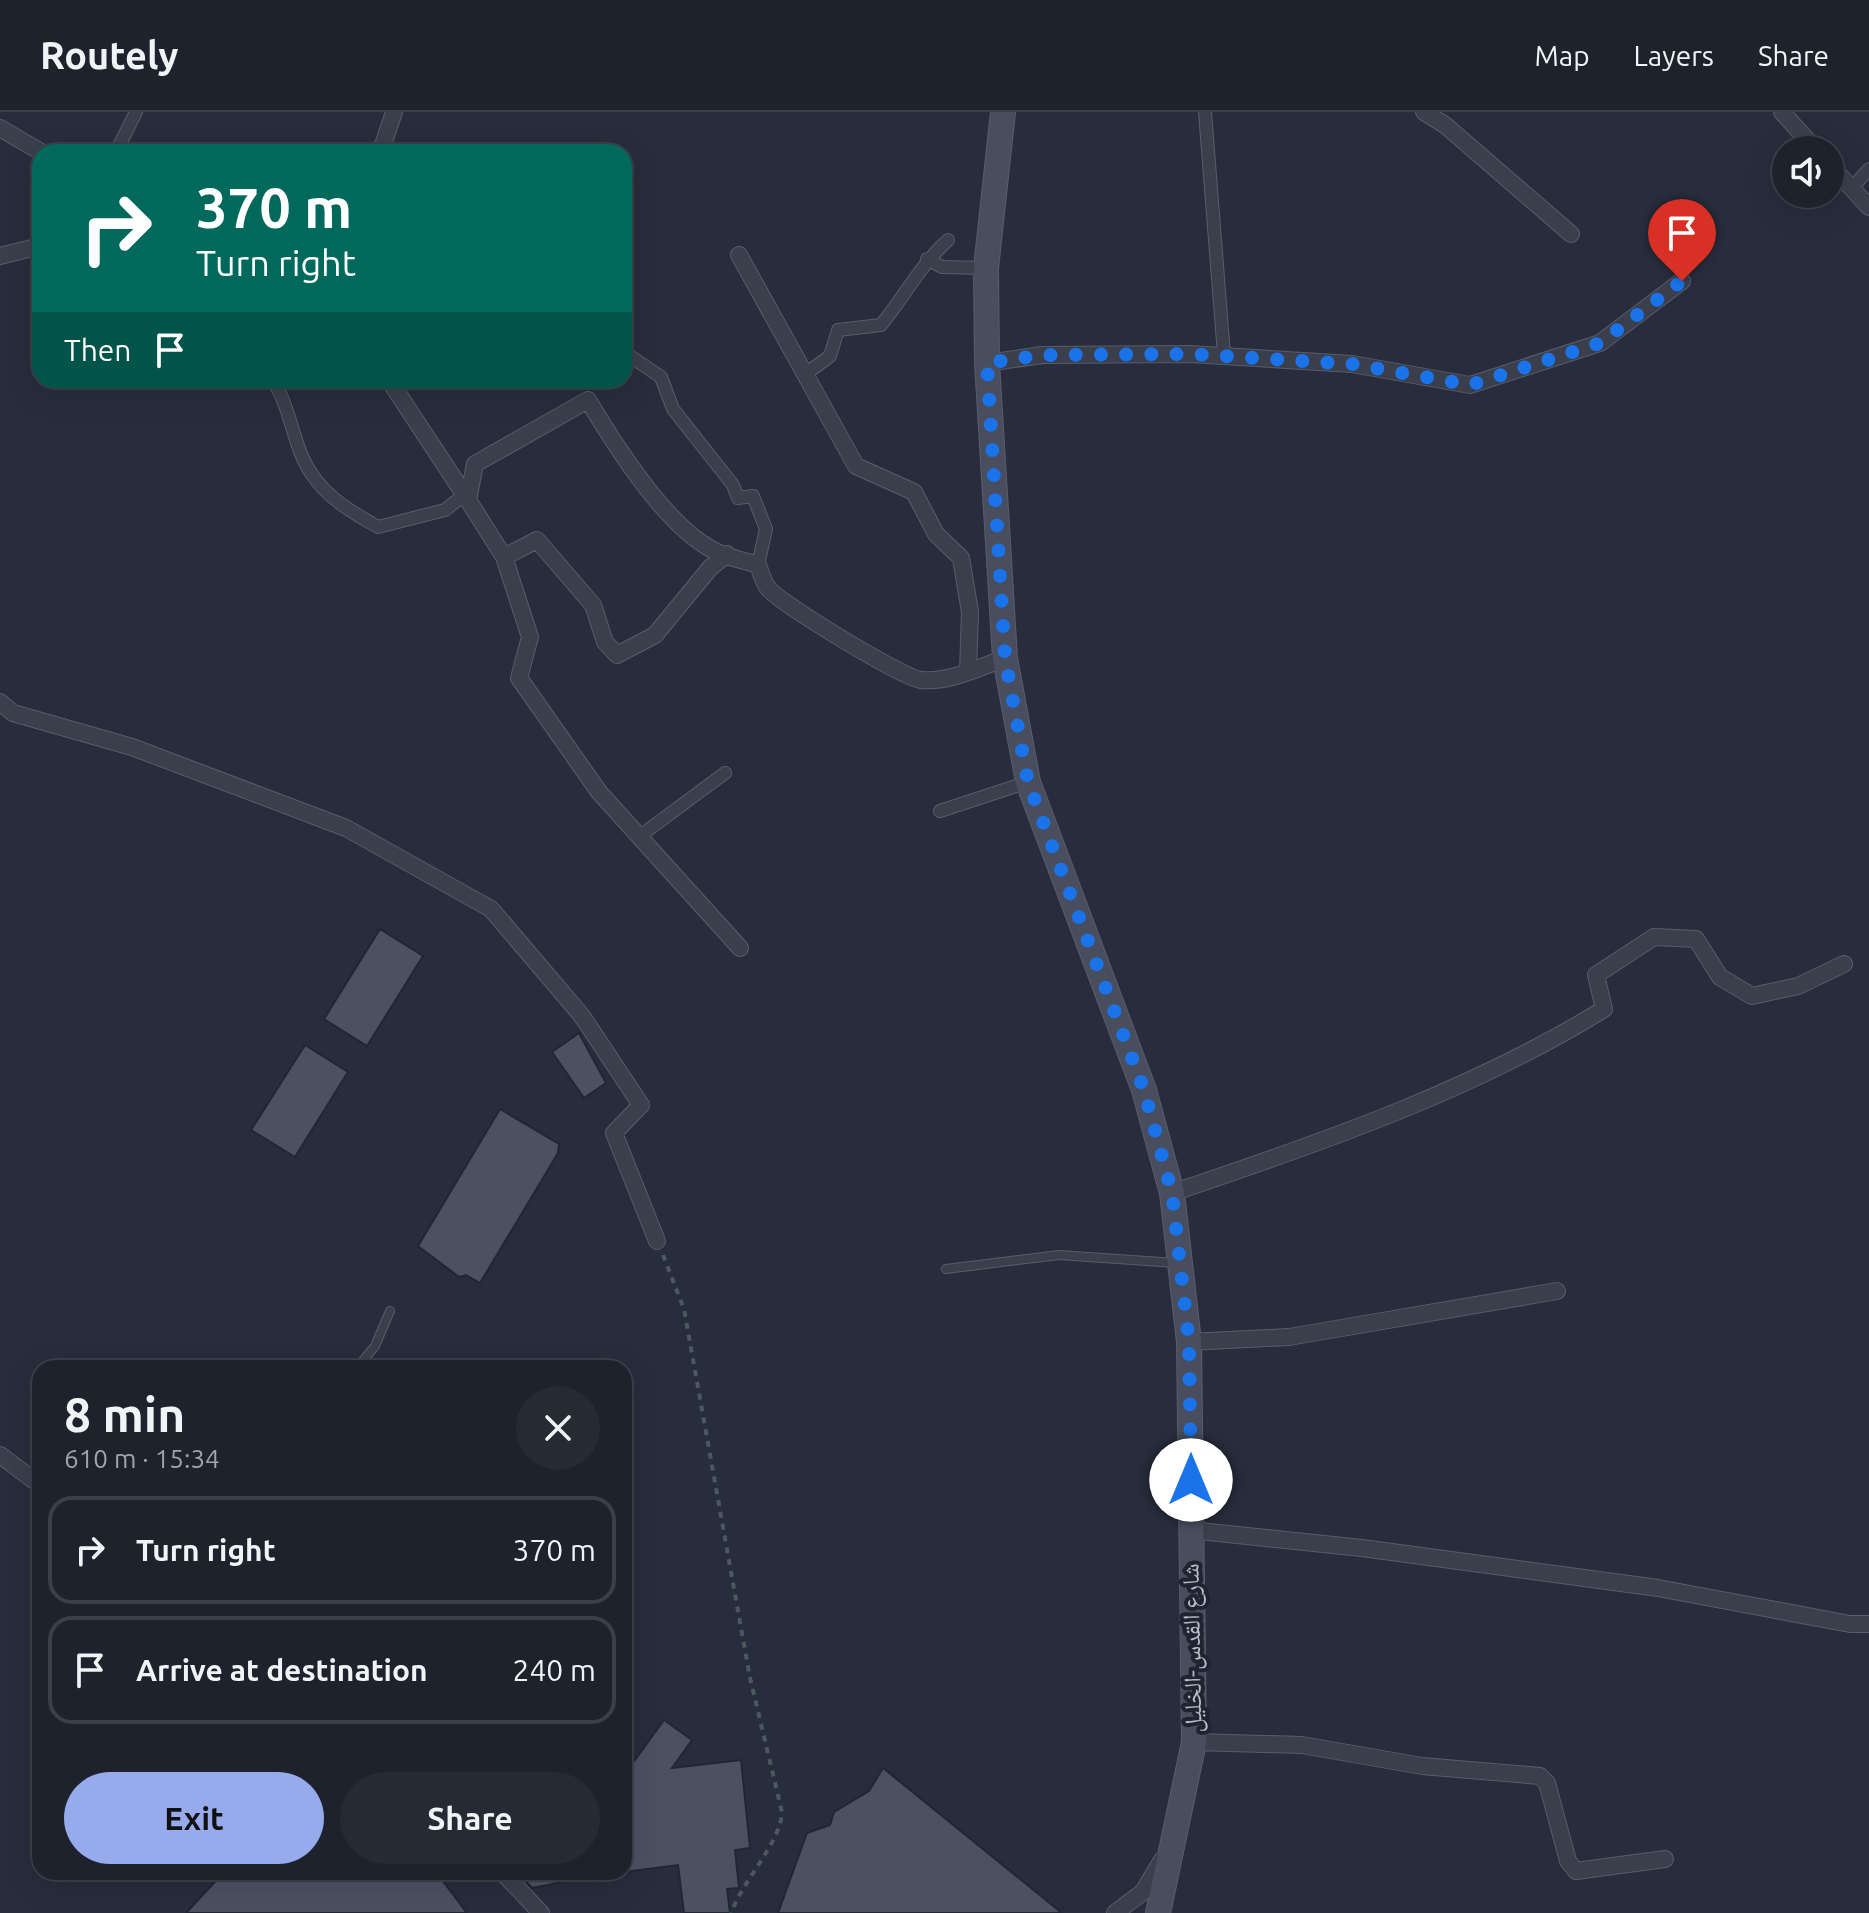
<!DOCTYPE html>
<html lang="en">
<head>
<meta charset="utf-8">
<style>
  body { margin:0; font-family:Ubuntu,"Noto Naskh Arabic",sans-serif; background:#252a35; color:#f1f3f6; height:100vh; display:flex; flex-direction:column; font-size:30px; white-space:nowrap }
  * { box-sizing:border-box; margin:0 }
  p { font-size:26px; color:#a0a4aa }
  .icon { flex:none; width:44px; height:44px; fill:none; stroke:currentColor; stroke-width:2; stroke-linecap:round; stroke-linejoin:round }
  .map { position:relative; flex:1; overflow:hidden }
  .panel { position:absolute; left:32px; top:1248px; width:600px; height:520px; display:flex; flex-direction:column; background:#1d222d; border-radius:24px; box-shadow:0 8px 32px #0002,0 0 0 2px #3b3f49 }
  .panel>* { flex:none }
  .top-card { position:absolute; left:32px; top:32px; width:600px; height:244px; border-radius:24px; box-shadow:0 8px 32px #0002,0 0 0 2px #3b3f49; background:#00695c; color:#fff; overflow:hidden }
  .controls { position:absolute; left:1772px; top:24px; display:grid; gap:16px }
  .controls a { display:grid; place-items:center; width:72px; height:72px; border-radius:50%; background:#1d222d; box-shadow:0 8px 32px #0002,0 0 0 2px #3b3f49; font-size:40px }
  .pin { position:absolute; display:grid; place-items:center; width:68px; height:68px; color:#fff; margin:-82px -34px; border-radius:50% 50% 50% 0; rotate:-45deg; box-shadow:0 0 8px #0007 }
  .pin .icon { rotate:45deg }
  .me { position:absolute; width:88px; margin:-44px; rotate:0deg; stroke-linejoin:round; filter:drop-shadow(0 0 6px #0008) }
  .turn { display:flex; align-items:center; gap:28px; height:168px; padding:0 32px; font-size:36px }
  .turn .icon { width:104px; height:104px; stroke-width:2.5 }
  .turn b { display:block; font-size:56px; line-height:68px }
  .then { display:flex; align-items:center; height:76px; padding:0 32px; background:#0003; gap:16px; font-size:30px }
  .round { display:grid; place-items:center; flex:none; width:84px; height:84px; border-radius:42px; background:#252a35 }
  .head { display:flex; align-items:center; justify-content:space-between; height:136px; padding:0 32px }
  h1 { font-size:48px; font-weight:600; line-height:60px }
  .button { display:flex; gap:16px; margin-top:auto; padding:16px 32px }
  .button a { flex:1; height:92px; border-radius:48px; background:#97abec; color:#111; font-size:32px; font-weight:600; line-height:92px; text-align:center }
  .button a+a { background:#252a35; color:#f1f3f6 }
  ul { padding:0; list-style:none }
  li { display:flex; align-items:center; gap:24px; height:108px; margin:0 16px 12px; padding:0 16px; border:4px solid #3b3f49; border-radius:24px }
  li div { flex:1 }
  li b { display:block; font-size:30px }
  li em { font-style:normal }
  header { display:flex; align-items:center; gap:48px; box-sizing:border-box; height:112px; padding:0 40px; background:#1d222d; border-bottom:2px solid #3b3f49 }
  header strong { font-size:38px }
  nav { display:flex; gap:44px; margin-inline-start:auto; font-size:28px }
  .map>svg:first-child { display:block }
</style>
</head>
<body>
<header>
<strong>Routely</strong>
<nav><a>Map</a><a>Layers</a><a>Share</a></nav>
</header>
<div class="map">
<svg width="1869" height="1801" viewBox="0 0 1869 1801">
  <rect width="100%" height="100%" fill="#272d3c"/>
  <path fill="#4c5162" stroke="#222633" stroke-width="2" d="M380 817 423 844 367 934 324 907Z
    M579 921 606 971 584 986 552 940Z
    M305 933 348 960 295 1045 251 1018Z
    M500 997 559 1032 558 1041 480 1171 466 1163 459 1165 418 1134Z
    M664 1608 692 1628 672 1656 741 1648 750 1736 735 1738 739 1776 727 1777 730 1801H684L678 1753 624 1760V1663Z
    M883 1656 1062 1801H778L807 1721 830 1713 834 1700 869 1679Z
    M224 1760H436L467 1801H186Z
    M517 1760H572L573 1768 532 1776Z"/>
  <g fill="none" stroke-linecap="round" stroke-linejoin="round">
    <defs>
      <path id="service" d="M946 1157 1059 1143 1176 1151
        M357 1256 375 1234 390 1199"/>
      <path id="pedestrian" d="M1205 0 1224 243
        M116 40 136 0
        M1851 77 1869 57
        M927 147 942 155 986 156
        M624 240 661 265 673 297 733 373 738 386 753 384 766 417 758 453
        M807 261 830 244 838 218 881 213C904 185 921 152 948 128
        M272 268C292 296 292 333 311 361 327 386 353 401 378 415L445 398 464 383
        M940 699 1028 670
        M640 724 725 661"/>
      <path id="minor" d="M1424 0 1445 13 1571 122
        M1782 0 1816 38
        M0 16 41 40
        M376 40 383 33 394 0
        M1830 53 1869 95
        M739 143 856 354 914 380 936 422 961 446 970 500 968 560
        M0 144 40 134
        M987 251 1042 243 1190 242 1352 252 1470 273 1600 231 1682 169
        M389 268 468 388
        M504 445 537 428 593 493 605 530 617 543 655 523 710 456 727 442
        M0 590 13 601 132 635 346 716 491 797 582 904 641 993 614 1021 657 1129
        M740 836 599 680 519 566 530 525 504 445 468 388 475 352 588 288C616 335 664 411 711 437 724 445 743 448 758 453 761 460 763 470 768 476 779 491 903 566 921 568 948 571 981 555 1005 546
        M1172 1081C1321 1030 1470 980 1604 897L1596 863 1654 825 1696 827 1720 865 1752 884 1798 874 1844 852
        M1189 1230 1289 1225 1557 1179
        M0 1343 40 1373
        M1190 1418 1362 1436 1658 1476 1850 1512H1869
        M1194 1630 1302 1633 1422 1654 1540 1664 1547 1671 1568 1749 1576 1759 1665 1747
        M502 1760 541 1801
        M1115 1801 1143 1780 1162 1748"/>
      <path id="secondary" d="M1003 0 986 156 987 251 1005 546 1028 670 1144 978 1172 1081 1189 1230 1194 1630 1158 1801"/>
    </defs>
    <use href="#service" stroke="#595d6a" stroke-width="10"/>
    <use href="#pedestrian" stroke="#595d6a" stroke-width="14"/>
    <use href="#minor" stroke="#595d6a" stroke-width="18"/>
    <use href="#secondary" stroke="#595d6a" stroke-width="26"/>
    <path stroke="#4b595e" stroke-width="4" stroke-dasharray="6 6" stroke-linecap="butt" d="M663 1143 684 1197 750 1566 782 1700C781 1730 743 1768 731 1801"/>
    <use href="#service" stroke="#3b3f4c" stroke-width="8"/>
    <use href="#pedestrian" stroke="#3b3f4c" stroke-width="12"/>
    <use href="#minor" stroke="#3b3f4c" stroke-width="16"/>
    <use href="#secondary" stroke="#494e5e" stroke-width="24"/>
  </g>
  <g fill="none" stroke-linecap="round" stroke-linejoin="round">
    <path stroke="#1a73e8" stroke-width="14" stroke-dasharray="0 25.2" d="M1191 1368 1189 1230 1172 1081 1144 978 1028 670 1005 546 987 251 1042 243 1190 242 1352 252 1470 273 1600 231 1682 169"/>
  </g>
  <g text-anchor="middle" stroke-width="8" stroke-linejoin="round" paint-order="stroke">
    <g font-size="24" fill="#b7bbc7" stroke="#202431">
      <text transform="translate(1192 1536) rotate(-91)" y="8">شارع القدس-الخليل</text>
    </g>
  </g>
</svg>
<div class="controls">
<a><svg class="icon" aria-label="sound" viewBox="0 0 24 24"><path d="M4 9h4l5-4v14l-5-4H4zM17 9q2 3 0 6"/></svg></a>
</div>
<div class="pin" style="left:1682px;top:169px;background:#d93025"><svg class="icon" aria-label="arrive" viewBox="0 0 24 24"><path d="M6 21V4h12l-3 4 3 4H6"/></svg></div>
<svg class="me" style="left:1191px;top:1368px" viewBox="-20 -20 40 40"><circle r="19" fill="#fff"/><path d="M0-13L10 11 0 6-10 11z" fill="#1a73e8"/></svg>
<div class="top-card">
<div class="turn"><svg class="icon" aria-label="right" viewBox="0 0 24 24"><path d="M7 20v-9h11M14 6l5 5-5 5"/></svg><div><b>370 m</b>Turn right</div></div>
<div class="then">Then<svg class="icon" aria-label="arrive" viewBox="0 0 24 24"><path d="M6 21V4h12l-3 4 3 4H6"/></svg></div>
</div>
<section class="panel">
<div class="head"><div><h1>8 min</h1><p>610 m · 15:34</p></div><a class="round"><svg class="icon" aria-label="close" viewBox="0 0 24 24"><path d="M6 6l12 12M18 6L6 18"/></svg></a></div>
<ul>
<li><svg class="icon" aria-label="right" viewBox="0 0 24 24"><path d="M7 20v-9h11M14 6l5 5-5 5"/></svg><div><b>Turn right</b></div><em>370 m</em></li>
<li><svg class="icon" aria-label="arrive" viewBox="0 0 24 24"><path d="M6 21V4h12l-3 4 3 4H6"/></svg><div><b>Arrive at destination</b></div><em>240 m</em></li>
</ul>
<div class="button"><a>Exit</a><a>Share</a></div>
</section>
</div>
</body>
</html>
